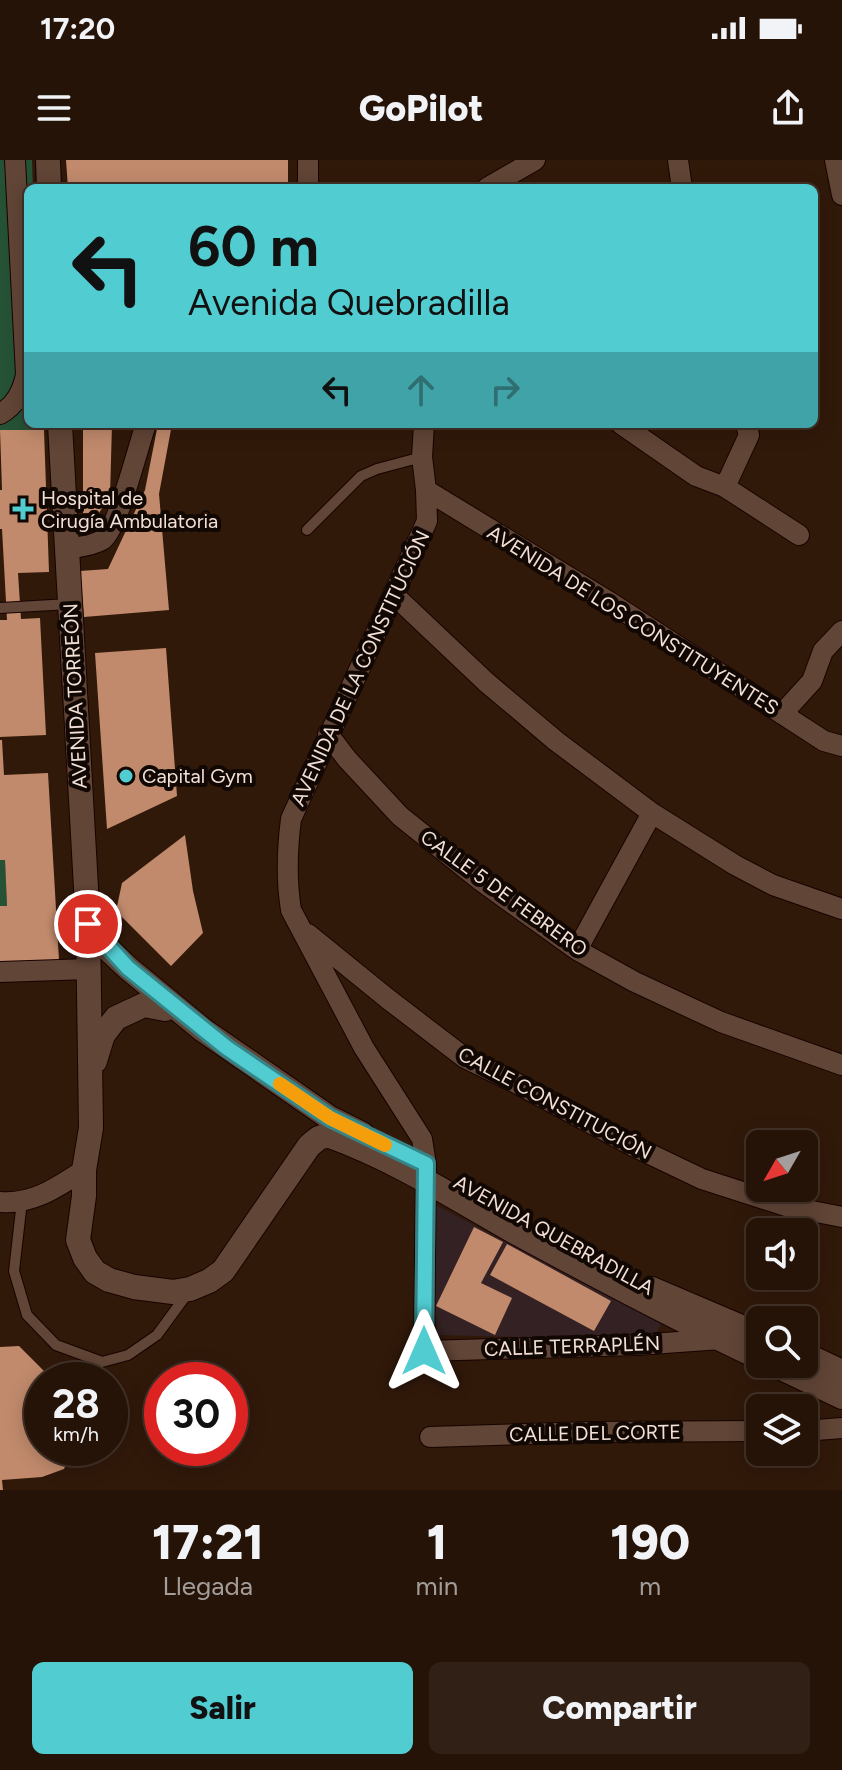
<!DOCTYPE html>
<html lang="es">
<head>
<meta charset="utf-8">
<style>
  body { margin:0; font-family:Figtree,sans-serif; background:#312016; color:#f1f3f6; height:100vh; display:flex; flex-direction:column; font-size:30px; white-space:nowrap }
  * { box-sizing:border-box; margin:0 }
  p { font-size:26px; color:#a39e9c }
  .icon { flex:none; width:44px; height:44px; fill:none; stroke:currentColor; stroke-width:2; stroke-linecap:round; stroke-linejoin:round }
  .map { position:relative; height:1330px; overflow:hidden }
  .drawer { display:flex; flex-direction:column; background:#251308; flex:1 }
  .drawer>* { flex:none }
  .hud { position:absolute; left:24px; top:24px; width:794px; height:244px; border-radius:12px; box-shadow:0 4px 20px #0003,0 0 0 2px #423229; background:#51ccd1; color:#111; overflow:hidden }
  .needle { width:52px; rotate:231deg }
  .tools { position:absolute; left:746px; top:970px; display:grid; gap:16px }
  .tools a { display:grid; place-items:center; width:72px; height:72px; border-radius:12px; background:#251308; box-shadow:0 4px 20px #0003,0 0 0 2px #423229; font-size:40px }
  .speed { position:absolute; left:24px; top:1202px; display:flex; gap:16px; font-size:40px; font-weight:700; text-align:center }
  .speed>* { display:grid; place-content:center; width:104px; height:104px; border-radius:50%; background:#251308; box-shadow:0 4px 20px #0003,0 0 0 2px #423229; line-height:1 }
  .speed small { font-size:20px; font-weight:400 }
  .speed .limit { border:12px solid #d22; background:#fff; color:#111 }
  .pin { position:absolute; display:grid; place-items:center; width:68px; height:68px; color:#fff; margin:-34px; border:4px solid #fff; border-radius:50%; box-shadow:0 2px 8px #0007 }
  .me { position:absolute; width:88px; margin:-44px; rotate:0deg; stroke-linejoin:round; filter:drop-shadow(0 0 6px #0008) }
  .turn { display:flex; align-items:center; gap:28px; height:168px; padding:0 32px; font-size:36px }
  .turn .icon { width:104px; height:104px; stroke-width:2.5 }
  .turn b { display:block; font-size:56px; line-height:68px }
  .lanes { display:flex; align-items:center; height:76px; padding:0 32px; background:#0003; justify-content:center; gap:40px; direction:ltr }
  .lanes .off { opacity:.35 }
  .eta { display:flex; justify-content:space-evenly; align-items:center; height:136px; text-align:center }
  .eta b { font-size:48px; font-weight:800; line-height:56px }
  .cta { display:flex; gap:16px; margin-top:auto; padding:16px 32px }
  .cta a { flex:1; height:92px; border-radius:12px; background:#51ccd1; color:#111; font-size:32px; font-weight:800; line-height:92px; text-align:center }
  .cta a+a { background:#312016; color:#f1f3f6 }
  .status { display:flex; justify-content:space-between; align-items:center; height:56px; padding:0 40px; background:#251308; direction:ltr }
  .status svg { height:22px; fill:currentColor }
  header { display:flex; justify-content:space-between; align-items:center; height:104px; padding:0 32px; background:#251308; font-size:36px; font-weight:800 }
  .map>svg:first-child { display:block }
</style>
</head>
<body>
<div class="status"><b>17:20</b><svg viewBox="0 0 49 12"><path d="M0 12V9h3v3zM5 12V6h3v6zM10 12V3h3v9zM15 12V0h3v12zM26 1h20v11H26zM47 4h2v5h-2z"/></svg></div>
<header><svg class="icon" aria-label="menu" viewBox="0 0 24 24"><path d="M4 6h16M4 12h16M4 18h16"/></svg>GoPilot<svg class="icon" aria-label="share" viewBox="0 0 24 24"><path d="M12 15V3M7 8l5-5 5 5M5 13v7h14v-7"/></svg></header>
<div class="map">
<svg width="842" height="1330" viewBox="0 0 842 1330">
  <rect width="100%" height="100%" fill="#31190a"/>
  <path fill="#342124" d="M430 1042 661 1164 653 1180 437 1175Z"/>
  <path fill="#255235" d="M0 0H32L33 28H28V264H43L44 270H0Z
    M0 700H5L7 746H0Z"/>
  <path fill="#c18a6c" d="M66 0H288V28H68Z
    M83 264H112L110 336 99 353H83Z
    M158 264H172L159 334 169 450 84 457 80 411 108 409 145 330Z
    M0 270H44L49 412 18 413 21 459 40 458 46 575 0 577V460H7L2 369H0V330H2Z
    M166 488 177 636 107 669 95 493Z
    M0 580H2L4 615 48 613 59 800 0 802V746H7L5 700H0Z
    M185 675 193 731 203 773 171 806 116 751 122 723Z
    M474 1067 503 1082 481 1123 512 1138 495 1175 436 1146Z
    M507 1084 611 1141 594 1171 490 1115Z
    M19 1186 53 1220H42V1288H73L64 1309 42 1317 2 1320 3 1330H0V1187Z"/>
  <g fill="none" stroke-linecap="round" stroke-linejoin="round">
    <defs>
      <path id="lane" d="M307 370 361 316 377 309 422 297
        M0 448 69 444
        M22 1041 14 1111 27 1155 56 1185 102 1202 128 1195 157 1175 187 1134"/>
      <path id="street" d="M678 0 682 28
        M835 0 842 35
        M308 28V0
        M487 28 535 0
        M0 254C16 245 22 232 26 215L15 0
        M424 264 422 297 426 330 427 361 291 659C287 690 286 719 291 750L364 888 422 979 426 1004 424 1191 637 1185 721 1179
        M621 264 696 316 725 327 799 375
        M725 327 749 275 746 264
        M426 330 608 441 824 581 842 586
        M66 389C77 387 92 386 102 380 118 370 138 286 146 264
        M393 434 486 522 556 581 652 653 735 705 773 725 842 749
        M782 554 812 521 823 491 842 471
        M328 574 347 599 400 656 481 721 577 790 635 822 721 862 842 905
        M308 774 388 839 465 898 514 922 633 986 702 1019 786 1046 842 1057
        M577 790 652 653
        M0 812 89 809
        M0 1042C32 1045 58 1027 84 1010
        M804 1271 842 1268
        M430 1277 592 1272 760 1271"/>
      <path id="secondary" d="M48 0 49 28
        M60 264 88 764 91 968 84 1010V1036L78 1080 85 1098 95 1112 109 1120 134 1127 173 1132 190 1129 209 1121 223 1111 309 986C316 980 320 975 330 976 396 1000 455 1038 515 1072 596 1116 677 1159 760 1198
        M88 764 110 791 128 808 203 870 330 958 362 974
        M95 901 103 875 116 858 144 845 165 849
        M652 1129 760 1175
        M804 1194 842 1212
        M773 1204 842 1237"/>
    </defs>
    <use href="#lane" stroke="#170300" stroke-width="12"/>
    <use href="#street" stroke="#170300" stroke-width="22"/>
    <use href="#secondary" stroke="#170300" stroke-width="26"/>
    <use href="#lane" stroke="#614536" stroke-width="10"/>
    <use href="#street" stroke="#614536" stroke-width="20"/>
    <use href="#secondary" stroke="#614536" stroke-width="24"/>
  </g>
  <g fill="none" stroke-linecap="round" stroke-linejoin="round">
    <defs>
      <path id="route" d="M88 764 128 808 227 888 330 958 426 1004 424 1191"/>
    </defs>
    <use href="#route" stroke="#358588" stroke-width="20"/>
    <use href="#route" stroke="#51ccd1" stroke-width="14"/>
    <path stroke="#f59e0b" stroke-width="14" d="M280 924 330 958 385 985"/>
  </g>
  <g fill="#51ccd1" stroke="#110703" stroke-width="3">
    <path d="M19 337h8v8h8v8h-8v8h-8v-8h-8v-8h8z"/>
    <circle cx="126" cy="616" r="8"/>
  </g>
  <g text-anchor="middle" stroke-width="8" stroke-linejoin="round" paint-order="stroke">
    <g font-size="20" fill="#f2e0d7" stroke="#110703" text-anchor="start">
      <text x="41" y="345">Hospital de<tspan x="41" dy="23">Cirugía Ambulatoria</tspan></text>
      <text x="142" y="623">Capital Gym</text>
    </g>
    <g font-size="20" fill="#f2e0d7" stroke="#110703">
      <text transform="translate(633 460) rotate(32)" y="7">AVENIDA DE LOS CONSTITUYENTES</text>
      <text transform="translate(360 508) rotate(-65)" y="7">AVENIDA DE LA CONSTITUCIÓN</text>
      <text transform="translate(75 536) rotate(-93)" y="7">AVENIDA TORREÓN</text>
      <text transform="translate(504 733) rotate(36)" y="7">CALLE 5 DE FEBRERO</text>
      <text transform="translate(555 943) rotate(28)" y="7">CALLE CONSTITUCIÓN</text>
      <text transform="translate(554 1075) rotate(29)" y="7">AVENIDA QUEBRADILLA</text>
      <text transform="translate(572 1186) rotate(-2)" y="7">CALLE TERRAPLÉN</text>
      <text transform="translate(595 1273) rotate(-1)" y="7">CALLE DEL CORTE</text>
    </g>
  </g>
</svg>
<div class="tools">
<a><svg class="needle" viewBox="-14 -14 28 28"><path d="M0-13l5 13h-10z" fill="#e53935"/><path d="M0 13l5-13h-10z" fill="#a39e9c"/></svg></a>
<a><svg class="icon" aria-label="sound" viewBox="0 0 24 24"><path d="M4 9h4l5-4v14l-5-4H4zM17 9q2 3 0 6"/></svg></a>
<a><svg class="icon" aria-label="search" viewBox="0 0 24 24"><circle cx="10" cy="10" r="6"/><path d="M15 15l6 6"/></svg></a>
<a><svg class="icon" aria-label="layers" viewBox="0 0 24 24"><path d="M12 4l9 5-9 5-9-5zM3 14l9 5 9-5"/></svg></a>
</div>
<div class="speed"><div>28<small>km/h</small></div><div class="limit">30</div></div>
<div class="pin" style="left:88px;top:764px;background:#d93025"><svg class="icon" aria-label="arrive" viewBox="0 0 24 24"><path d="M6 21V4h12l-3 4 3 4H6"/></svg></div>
<svg class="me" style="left:424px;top:1191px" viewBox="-20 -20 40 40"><path d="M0-17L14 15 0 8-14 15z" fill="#51ccd1" stroke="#fff" stroke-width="4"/></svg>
<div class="hud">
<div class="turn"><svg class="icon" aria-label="left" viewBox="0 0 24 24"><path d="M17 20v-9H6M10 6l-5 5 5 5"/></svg><div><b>60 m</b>Avenida Quebradilla</div></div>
<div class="lanes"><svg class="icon" aria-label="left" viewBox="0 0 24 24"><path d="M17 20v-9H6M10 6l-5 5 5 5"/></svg><svg class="icon off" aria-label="ahead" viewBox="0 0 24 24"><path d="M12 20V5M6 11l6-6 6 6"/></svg><svg class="icon off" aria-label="right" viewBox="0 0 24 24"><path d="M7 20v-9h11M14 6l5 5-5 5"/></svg></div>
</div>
</div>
<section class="drawer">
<div class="eta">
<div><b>17:21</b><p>Llegada</p></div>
<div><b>1</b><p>min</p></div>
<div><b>190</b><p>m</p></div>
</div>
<div class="cta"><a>Salir</a><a>Compartir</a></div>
</section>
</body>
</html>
